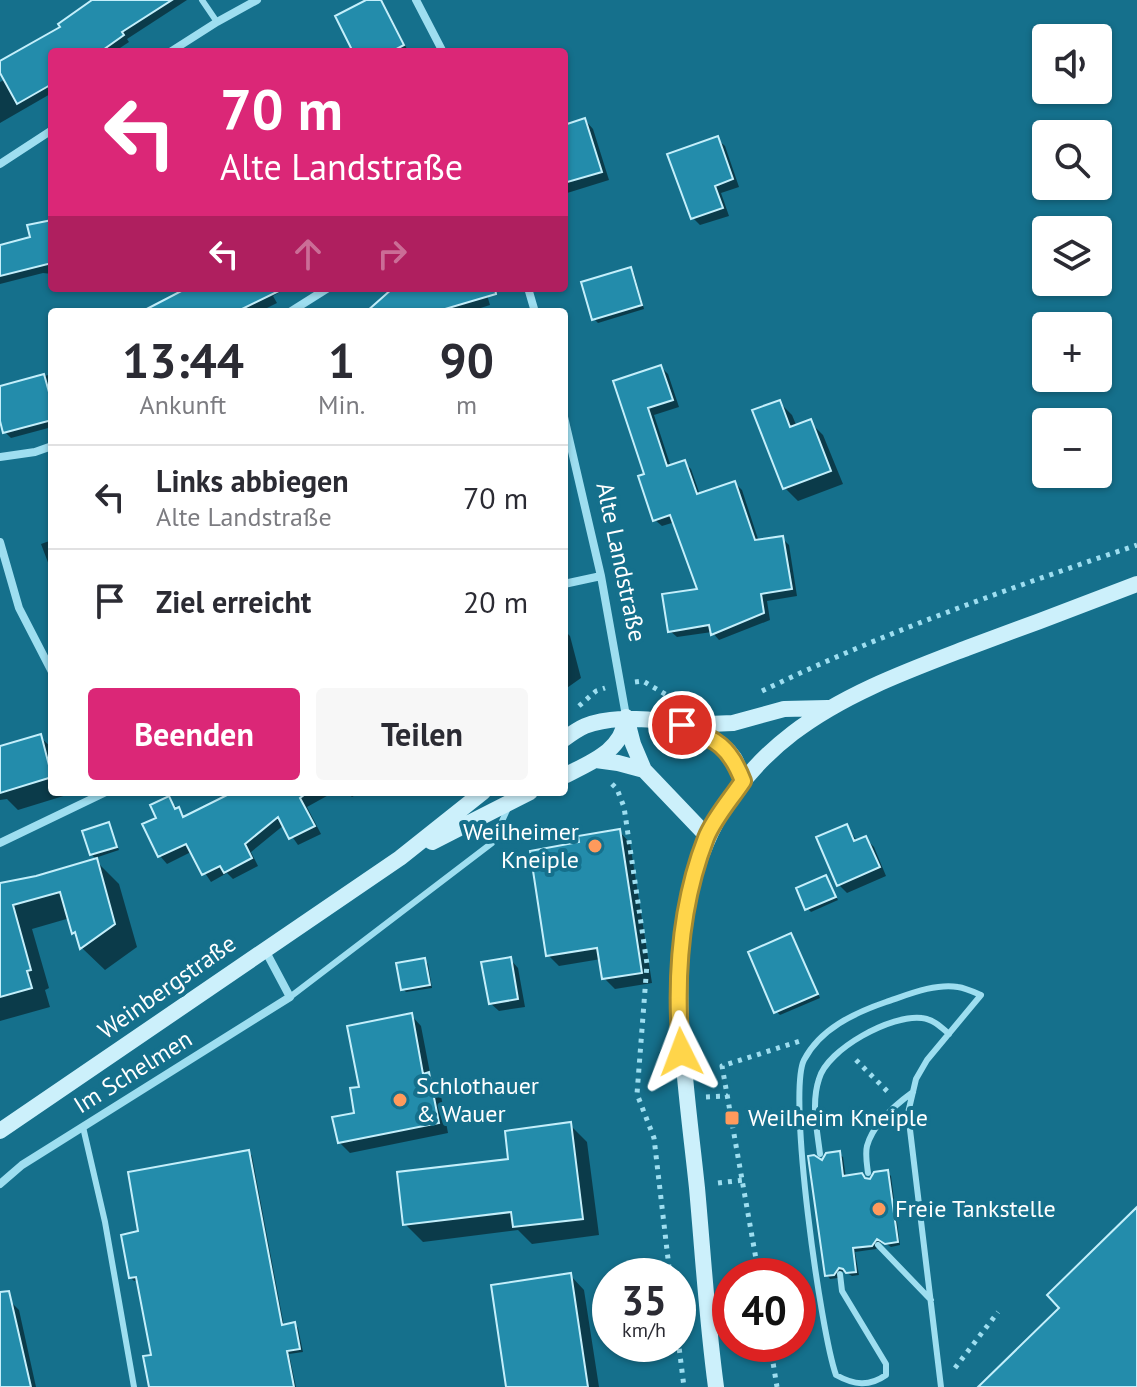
<!DOCTYPE html>
<html lang="de">
<head>
<meta charset="utf-8">
<style>
  body { margin:0; font-family:"PT Sans",sans-serif; background:#f7f7f7; color:#2b2b33; height:100vh; display:flex; flex-direction:column; font-size:30px; white-space:nowrap }
  * { box-sizing:border-box; margin:0 }
  p { font-size:26px; color:#7c7c81 }
  .icon { flex:none; width:44px; height:44px; fill:none; stroke:currentColor; stroke-width:2; stroke-linecap:round; stroke-linejoin:round }
  .map { position:relative; flex:1; overflow:hidden }
  .panel { position:absolute; left:48px; top:308px; width:520px; height:488px; display:flex; flex-direction:column; background:#fff; border-radius:8px; box-shadow:0 2px 6px #0004 }
  .panel>* { flex:none }
  .hud { position:absolute; left:48px; top:48px; width:520px; height:244px; border-radius:8px; box-shadow:0 2px 6px #0004; background:#db2777; color:#fff; overflow:hidden }
  .fabs { position:absolute; left:1032px; top:24px; display:grid; gap:16px }
  .fabs a { display:grid; place-items:center; width:80px; height:80px; border-radius:8px; background:#fff; box-shadow:0 2px 6px #0004; font-size:40px }
  .speed { position:absolute; left:592px; top:1258px; display:flex; gap:16px; font-size:40px; font-weight:700; text-align:center }
  .speed>* { display:grid; place-content:center; width:104px; height:104px; border-radius:50%; background:#fff; box-shadow:0 2px 6px #0004; line-height:1 }
  .speed small { font-size:20px; font-weight:400 }
  .speed .limit { border:12px solid #d22; background:#fff; color:#111 }
  .pin { position:absolute; display:grid; place-items:center; width:68px; height:68px; color:#fff; margin:-34px; border:4px solid #fff; border-radius:50%; box-shadow:0 2px 8px #0007 }
  .me { position:absolute; width:88px; margin:-44px; rotate:357deg; stroke-linejoin:round; filter:drop-shadow(0 0 6px #0008) }
  .turn { display:flex; align-items:center; gap:28px; height:168px; padding:0 40px; font-size:36px }
  .turn .icon { width:104px; height:104px; stroke-width:2.5 }
  .turn b { display:block; font-size:56px; line-height:68px }
  .lanes { display:flex; align-items:center; height:76px; padding:0 40px; background:#0003; justify-content:center; gap:40px; direction:ltr }
  .lanes .off { opacity:.35 }
  .eta { display:flex; justify-content:space-evenly; align-items:center; height:136px; text-align:center }
  .eta b { font-size:48px; font-weight:700; line-height:56px }
  .primary-button { display:flex; gap:16px; margin-top:auto; padding:16px 40px }
  .primary-button a { flex:1; height:92px; border-radius:8px; background:#db2777; color:#fff; font-size:32px; font-weight:700; line-height:92px; text-align:center }
  .primary-button a+a { background:#f7f7f7; color:#2b2b33 }
  ul { padding:0; list-style:none }
  li { display:flex; align-items:center; gap:24px; height:104px; padding:0 40px; border-top:2px solid #e1e1e2 }
  li div { flex:1 }
  li b { display:block; font-size:30px }
  li em { font-style:normal }
  .map>svg:first-child { display:block }
</style>
</head>
<body>
<div class="map">
<svg width="1137" height="1387" viewBox="0 0 1137 1387">
  <rect width="100%" height="100%" fill="#15708c"/>
  <path fill="#0007" d="M98 0H187L127 39 129 42 114 52H52V93L0 123V82L6 79 0 63 63 28Z
    M370 0 383 2 408 51 355 52Z
    M585 120 593 129 609 180 564 194V127Z
    M717 139 725 146 739 187 721 193 729 216 700 225 693 218Z
    M52 222V274L43 273 0 284V247L32 239Z
    M630 269 634 273 644 309 598 323 594 319Z
    M191 288H287L273 296 277 303 259 312H145Z
    M401 288H485L490 305 468 312H369Z
    M661 367 668 374 679 407 654 415 671 467 684 462 691 469 700 495 735 483 742 490 759 542 782 538 789 545 797 596 767 601 770 620 719 640 712 632 677 637 670 631 699 590 675 522 662 526 655 520 646 475 615 382Z
    M52 374V427L11 438 5 432 0 413V388Z
    M779 402 792 415 797 427 810 422 823 435 843 484 798 501 785 488Z
    M52 540V573L41 544Z
    M564 630 570 636 581 678 564 690Z
    M40 737 52 748V792H69L70 794 18 810 7 799 0 800V748Z
    M242 792H334L307 807 321 834 298 845 284 825 251 852 258 866 233 879 227 873 211 882 191 852 167 864 160 856 159 819 168 798 186 818Z
    M346 792H361L352 797Z
    M108 825 119 850 95 858 91 854Z
    M847 827 858 842 866 839 874 847 886 876 847 893 839 885Z
    M619 831 630 843 652 983 615 989 604 978 601 959 559 966 548 955 582 844Z
    M96 861 119 884 137 947 105 970 82 948 70 918 32 929 49 988 45 990 50 1007 0 1021V911Z
    M825 877 838 900 811 912 807 908Z
    M791 935 820 998 780 1015 776 1011Z
    M510 959 518 968 525 1007 499 1011 490 1003Z
    M424 960 428 964 432 988 406 992 403 989Z
    M411 1015 421 1026 431 1078 439 1085 448 1133 350 1153 339 1142 357 1114 361 1088Z
    M570 1125 587 1142 599 1235 532 1244 518 1230 423 1242 405 1224Z
    M249 1152 252 1156 284 1326 295 1324 298 1328 303 1352 289 1354 296 1387H150L153 1356 139 1280 134 1281 130 1277 141 1233Z
    M839 1154 843 1157 846 1178 871 1181 887 1172 891 1176 900 1245 891 1247 882 1241 876 1249 855 1252 859 1275 852 1276 843 1271 838 1278 830 1279 827 1275 822 1162Z
    M570 1275 584 1290 599 1387H508Z
    M10 1301 19 1310 36 1387H0V1304Z"/>
  <path fill="#238cab" stroke="#c4effb" stroke-width="2" d="M92 0H172L122 32 124 35 100 52H52V84L17 104 0 73V61L60 27 58 24Z
    M366 0H381L404 45 391 52H353L335 16Z
    M585 118 602 172 564 183V125Z
    M718 136 733 179 715 186 723 208 691 219 667 154Z
    M52 220V263L0 276V245L30 237 27 225Z
    M631 267 642 305 592 320 581 282Z
    M187 288H285L236 312H141Z
    M393 288H495L496 294 435 312H366Z
    M661 365 673 400 648 408 667 466 685 460 697 494 735 481 755 540 783 536 792 589 761 594 764 613 711 635 709 625 668 632 662 594 697 589 670 515 653 521 638 476 644 474 613 381Z
    M44 374 52 403V420L3 433 0 421V386Z
    M780 400 790 427 811 419 831 471 783 489 752 410Z
    M41 734 52 777 0 793V746Z
    M233 792H308L300 798 315 826 289 839 278 817 245 844 252 858 224 873 220 866 202 875 186 844 158 857 142 824 156 818 150 805 169 796 175 809 179 807 183 817Z
    M109 822 117 847 90 855 82 831Z
    M847 824 854 841 866 836 880 867 837 886 816 837Z
    M620 829 642 973 602 979 597 948 546 956 530 851 579 842 578 836Z
    M97 858 115 924 80 949 75 932 72 934 60 892 13 905 31 970 27 971 32 988 0 997V883L36 876Z
    M826 875 836 897 805 910 796 888Z
    M791 933 818 994 774 1013 748 952Z
    M511 957 518 999 489 1004 481 962Z
    M425 958 430 985 401 990 396 963Z
    M412 1013 423 1074 429 1072 439 1123 338 1143 332 1117 354 1113 350 1088 359 1087 347 1026Z
    M571 1122 583 1219 513 1227 511 1212 403 1225 397 1172 508 1159 505 1131Z
    M249 1150 282 1325 295 1322 300 1349 287 1351 294 1387H149L143 1356 151 1355 136 1277 129 1278 121 1235 138 1231 128 1172Z
    M840 1151 843 1176 862 1173 865 1178 870 1179 874 1172 888 1170 898 1242 885 1244 877 1239 872 1246 853 1248 856 1272 846 1273 843 1269 839 1268 834 1275 825 1276 808 1156 814 1155 822 1160 826 1153Z
    M1137 1207V1387H978L1059 1308 1047 1295Z
    M571 1273 588 1387H506L491 1285Z
    M9 1291 31 1387H0V1292Z"/>
  <g fill="none" stroke-linecap="round" stroke-linejoin="round">
    <path stroke="#9edef0" stroke-width="5" stroke-dasharray="4 6" stroke-linecap="butt" d="M635 682 643 681 675 700
      M762 691C882 633 1010 588 1137 545
      M579 706 596 691 605 688
      M612 784 617 789 624 807 647 964 637 1094 654 1138 670 1276
      M856 1060 888 1092
      M706 1097 728 1096
      M718 1183 744 1180
      M759 1276 722 1066 800 1041
      M678 1339 684 1387
      M770 1344 777 1387
      M955 1368 998 1312"/>
    <path stroke="#9edef0" stroke-width="6" d="M202 0 217 22
      M290 997 492 843 508 808
      M83 1127 105 1222 134 1387
      M820 1154C817 1129 811 1103 819 1079 827 1049 892 1014 922 1018 933 1019 942 1028 949 1034
      M868 1173C867 1165 865 1154 867 1146 873 1124 895 1105 913 1092
      M878 1245 931 1300
      M840 1274 842 1291 886 1364V1375C869 1387 854 1385 836 1375 821 1334 787 1094 804 1060 820 1029 854 1013 886 1002 907 995 935 983 958 987 965 988 974 992 981 995L927 1060 916 1079 908 1113 941 1387"/>
    <path stroke="#9edef0" stroke-width="8" d="M416 0 443 52
      M170 52 217 22 257 0
      M0 164 52 130
      M528 288 535 312
      M290 312 328 288
      M564 417 601 576 626 716
      M0 457 35 452 52 446
      M0 542 19 608 52 672
      M564 584 601 576
      M0 843 106 792
      M0 1184 22 1165 290 997 265 950"/>
    <path stroke="#ccf0fb" stroke-width="16" d="M626 717 633 744 644 770 707 836
      M685 725 733 723 784 709 828 708
      M564 739C571 734 578 729 585 726 624 710 709 720 734 758 738 764 740 774 743 781
      M596 760 618 763 644 770
      M564 776C591 762 621 752 626 719
      M432 842 530 792
      M0 1131 400 858 483 792
      M716 1387C707 1321 703 1254 697 1188 680 1025 643 848 793 733 844 694 907 671 967 648 1024 627 1080 606 1137 584"/>
  </g>
  <g fill="none" stroke-linecap="round" stroke-linejoin="round">
    <defs>
      <path id="route" d="M681 1052C675 981 680 905 706 838 714 818 731 799 743 781 729 745 716 740 682 725"/>
    </defs>
    <use href="#route" stroke="#a68a30" stroke-width="20"/>
    <use href="#route" stroke="#ffd54a" stroke-width="14"/>
  </g>
  <g fill="#ff9a5c" stroke="#15708c" stroke-width="3">
    <circle cx="595" cy="846" r="8"/>
    <circle cx="400" cy="1100" r="8"/>
    <rect x="724" y="1110" width="16" height="16" rx="4"/>
    <circle cx="879" cy="1209" r="8"/>
  </g>
  <g text-anchor="middle" stroke-width="8" stroke-linejoin="round" paint-order="stroke">
    <g font-size="24" fill="#fff" stroke="#15708c">
      <text transform="translate(621 562) rotate(78)" y="8">Alte Landstraße</text>
      <text transform="translate(167 987) rotate(-35)" y="8">Weinbergstraße</text>
      <text transform="translate(133 1072) rotate(-32)" y="8">Im Schelmen</text>
    </g>
    <g font-size="24" fill="#fff" stroke="#15708c" text-anchor="start">
      <text x="579" y="840" text-anchor="end">Weilheimer<tspan x="579" dy="28">Kneiple</tspan></text>
      <text x="416" y="1094">Schlothauer<tspan x="416" dy="28">&amp; Wauer</tspan></text>
      <text x="748" y="1126">Weilheim Kneiple</text>
      <text x="895" y="1217">Freie Tankstelle</text>
    </g>
  </g>
</svg>
<div class="fabs">
<a><svg class="icon" aria-label="sound" viewBox="0 0 24 24"><path d="M4 9h4l5-4v14l-5-4H4zM17 9q2 3 0 6"/></svg></a>
<a><svg class="icon" aria-label="search" viewBox="0 0 24 24"><circle cx="10" cy="10" r="6"/><path d="M15 15l6 6"/></svg></a>
<a><svg class="icon" aria-label="layers" viewBox="0 0 24 24"><path d="M12 4l9 5-9 5-9-5zM3 14l9 5 9-5"/></svg></a>
<a>+</a>
<a>−</a>
</div>
<div class="speed"><div>35<small>km/h</small></div><div class="limit">40</div></div>
<div class="pin" style="left:682px;top:725px;background:#d93025"><svg class="icon" aria-label="arrive" viewBox="0 0 24 24"><path d="M6 21V4h12l-3 4 3 4H6"/></svg></div>
<svg class="me" style="left:681px;top:1052px" viewBox="-20 -20 40 40"><path d="M0-17L14 15 0 8-14 15z" fill="#ffd54a" stroke="#fff" stroke-width="4"/></svg>
<div class="hud">
<div class="turn"><svg class="icon" aria-label="left" viewBox="0 0 24 24"><path d="M17 20v-9H6M10 6l-5 5 5 5"/></svg><div><b>70 m</b>Alte Landstraße</div></div>
<div class="lanes"><svg class="icon" aria-label="left" viewBox="0 0 24 24"><path d="M17 20v-9H6M10 6l-5 5 5 5"/></svg><svg class="icon off" aria-label="ahead" viewBox="0 0 24 24"><path d="M12 20V5M6 11l6-6 6 6"/></svg><svg class="icon off" aria-label="right" viewBox="0 0 24 24"><path d="M7 20v-9h11M14 6l5 5-5 5"/></svg></div>
</div>
<section class="panel">
<div class="eta">
<div><b>13:44</b><p>Ankunft</p></div>
<div><b>1</b><p>Min.</p></div>
<div><b>90</b><p>m</p></div>
</div>
<ul>
<li><svg class="icon" aria-label="left" viewBox="0 0 24 24"><path d="M17 20v-9H6M10 6l-5 5 5 5"/></svg><div><b>Links abbiegen</b><p>Alte Landstraße</p></div><em>70 m</em></li>
<li><svg class="icon" aria-label="arrive" viewBox="0 0 24 24"><path d="M6 21V4h12l-3 4 3 4H6"/></svg><div><b>Ziel erreicht</b></div><em>20 m</em></li>
</ul>
<div class="primary-button"><a>Beenden</a><a>Teilen</a></div>
</section>
</div>
</body>
</html>
